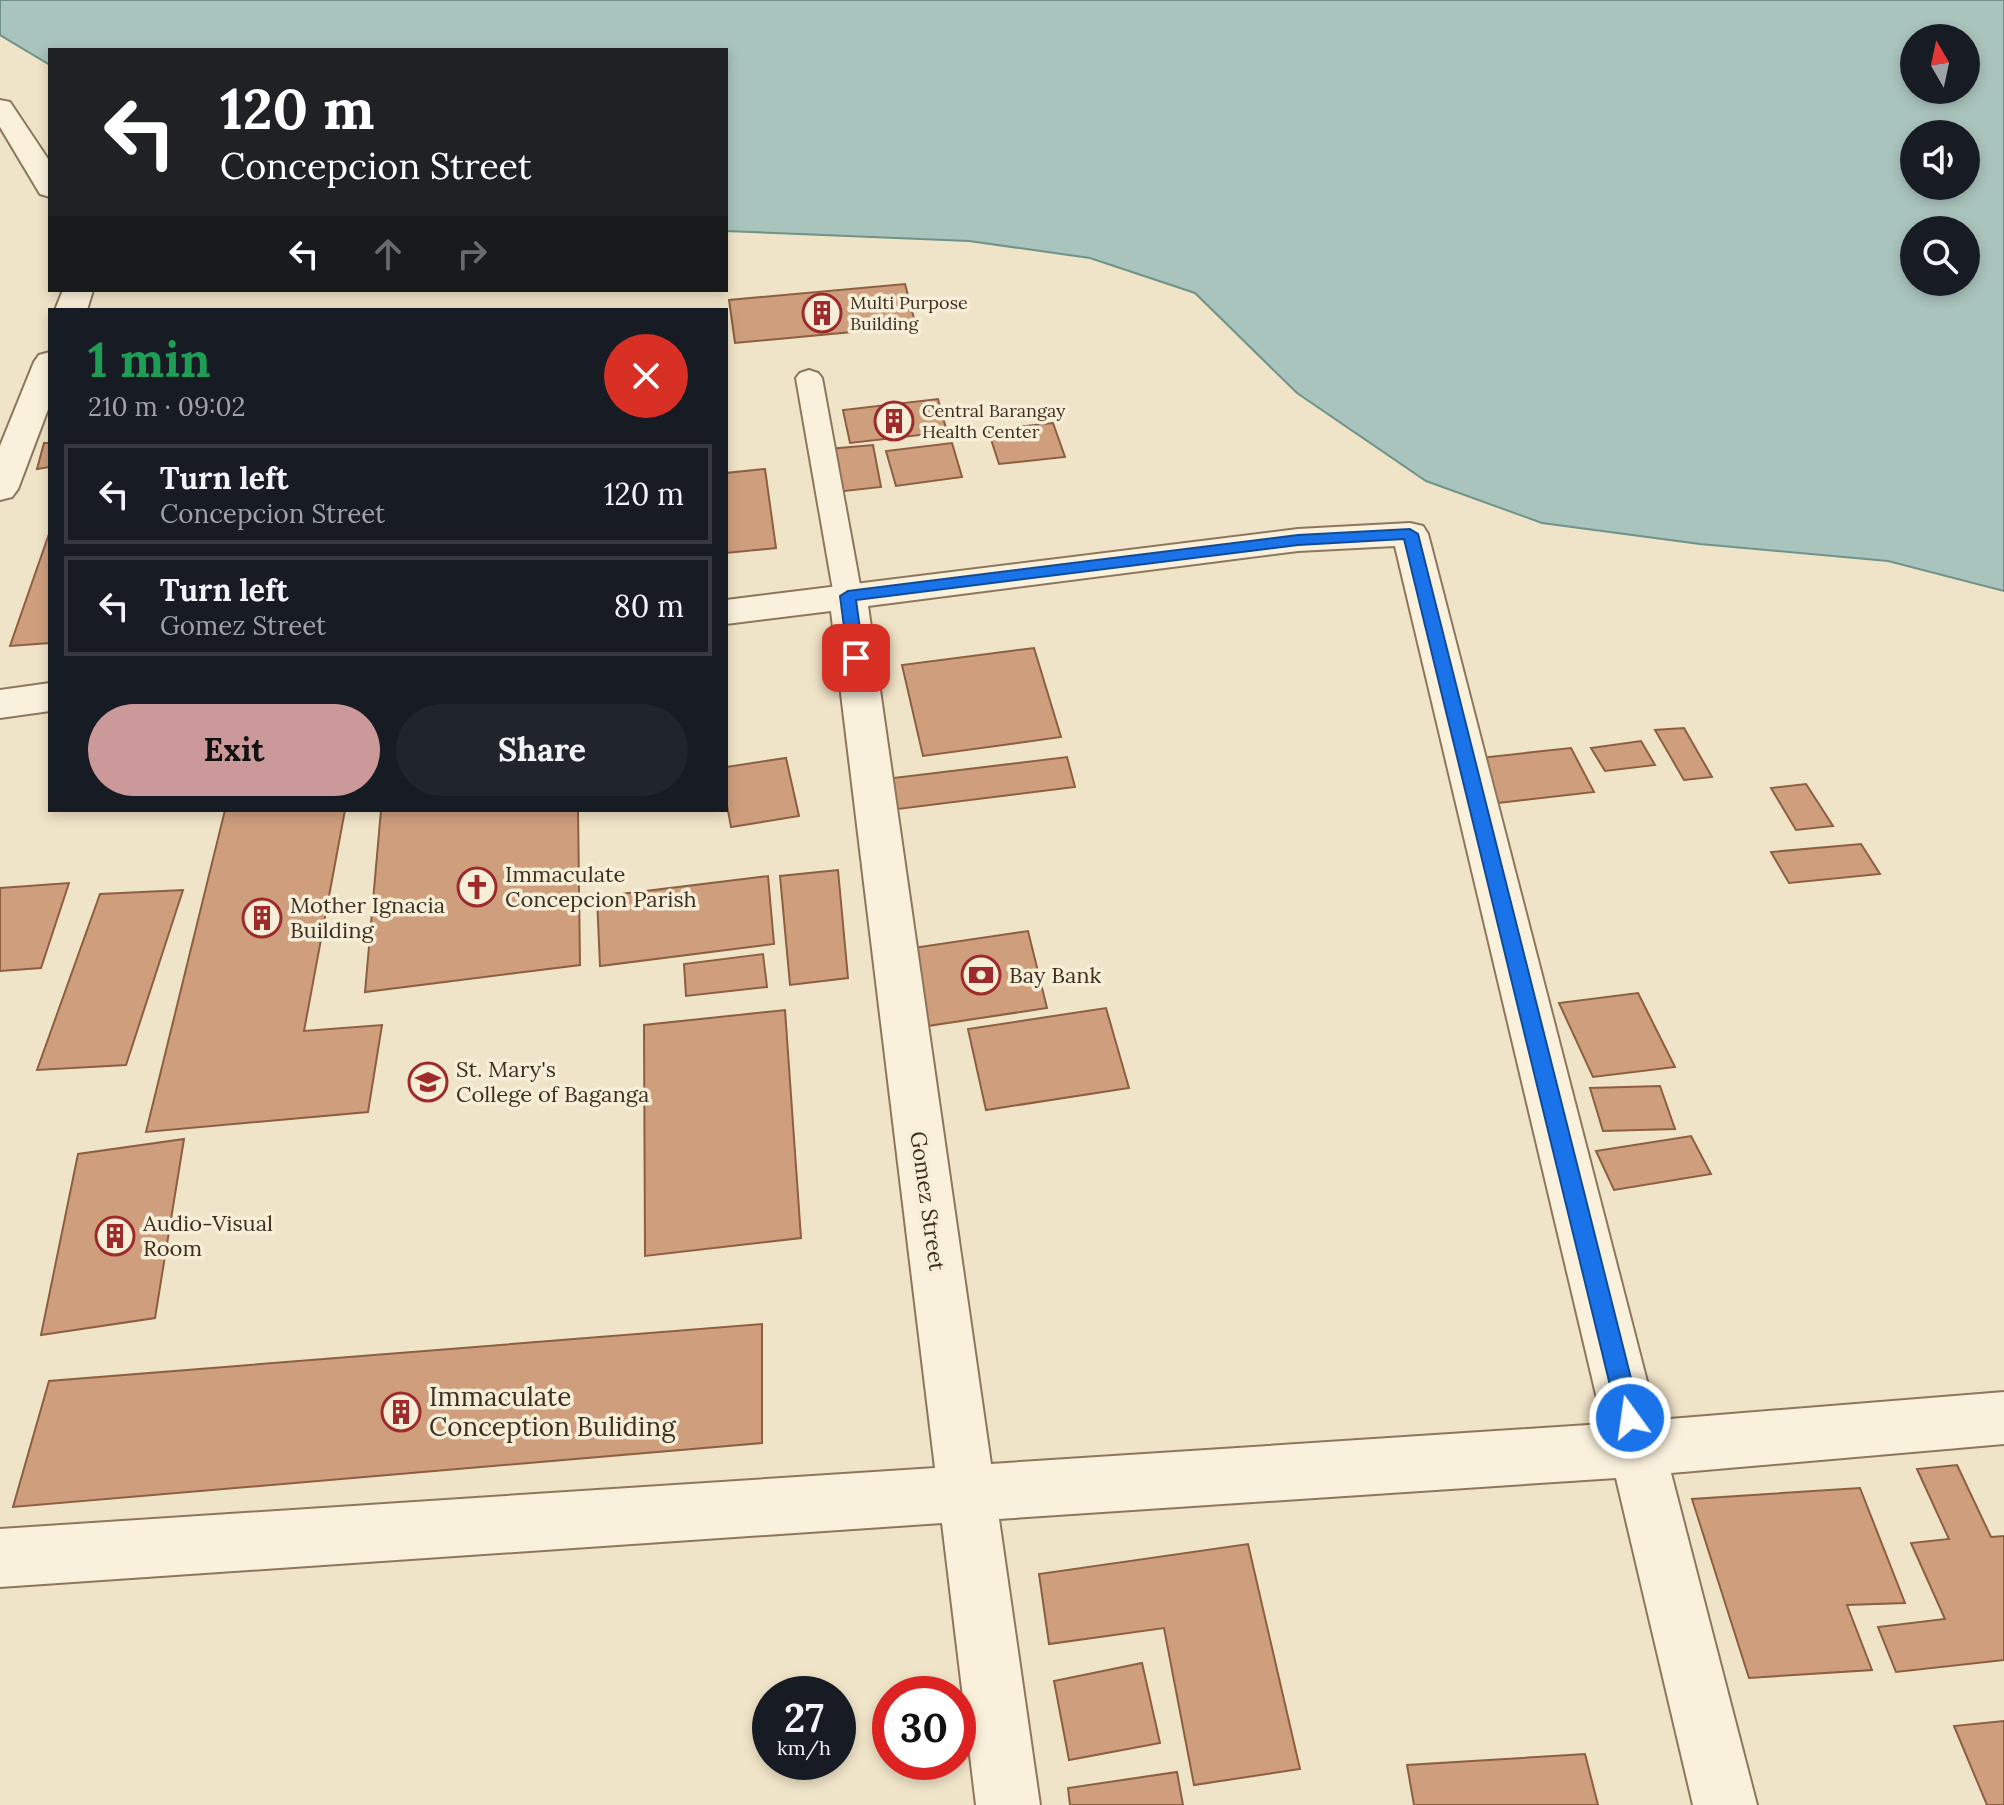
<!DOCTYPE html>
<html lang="en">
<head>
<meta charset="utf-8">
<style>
  body { margin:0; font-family:Lora,serif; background:#20242c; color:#f1f3f6; height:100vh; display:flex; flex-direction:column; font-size:30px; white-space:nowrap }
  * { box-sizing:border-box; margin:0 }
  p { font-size:26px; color:#9ea1a6 }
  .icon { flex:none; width:44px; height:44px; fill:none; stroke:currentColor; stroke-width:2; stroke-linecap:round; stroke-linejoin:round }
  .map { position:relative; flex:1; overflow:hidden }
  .side { position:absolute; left:48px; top:308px; width:680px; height:504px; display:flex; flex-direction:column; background:#171b24; border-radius:0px; box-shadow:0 4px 12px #0003 }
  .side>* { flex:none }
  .top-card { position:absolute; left:48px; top:48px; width:680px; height:244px; border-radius:0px; box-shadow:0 4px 12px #0003; background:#202124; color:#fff; overflow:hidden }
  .needle { width:52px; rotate:351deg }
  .buttons { position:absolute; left:1900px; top:24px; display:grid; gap:16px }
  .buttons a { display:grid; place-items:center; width:80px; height:80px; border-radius:50%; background:#171b24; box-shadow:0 4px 12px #0003; font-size:40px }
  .speed { position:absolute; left:752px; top:1676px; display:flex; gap:16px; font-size:40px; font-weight:700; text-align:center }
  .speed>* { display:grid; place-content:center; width:104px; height:104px; border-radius:50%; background:#171b24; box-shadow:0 4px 12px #0003; line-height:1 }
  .speed small { font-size:20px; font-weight:400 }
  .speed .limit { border:12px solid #d22; background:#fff; color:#111 }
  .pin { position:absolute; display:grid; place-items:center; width:68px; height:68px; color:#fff; margin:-34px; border-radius:16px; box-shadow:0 4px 12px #0006 }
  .me { position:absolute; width:88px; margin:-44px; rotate:346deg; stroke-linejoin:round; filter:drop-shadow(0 0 6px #0008) }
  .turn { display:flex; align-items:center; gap:28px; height:168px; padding:0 40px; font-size:36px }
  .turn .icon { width:104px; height:104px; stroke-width:2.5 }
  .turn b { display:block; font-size:56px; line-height:68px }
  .lanes { display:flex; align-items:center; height:76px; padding:0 40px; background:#0003; justify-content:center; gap:40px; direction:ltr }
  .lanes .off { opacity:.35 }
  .round { display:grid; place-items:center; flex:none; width:84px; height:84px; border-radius:42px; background:#20242c }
  .overview { display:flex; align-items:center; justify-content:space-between; height:136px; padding:0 40px }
  h1 { font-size:48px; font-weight:700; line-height:60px; color:#1e9e55 }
  .primary-button { display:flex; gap:16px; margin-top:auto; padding:16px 40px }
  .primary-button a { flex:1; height:92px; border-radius:48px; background:#cc999b; color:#111; font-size:32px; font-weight:700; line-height:92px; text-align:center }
  .primary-button a+a { background:#20242c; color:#f1f3f6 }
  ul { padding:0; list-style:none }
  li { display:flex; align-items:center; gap:24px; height:100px; margin:0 16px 12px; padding:0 24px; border:4px solid #363941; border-radius:0px }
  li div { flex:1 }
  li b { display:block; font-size:30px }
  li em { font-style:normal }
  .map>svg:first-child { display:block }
</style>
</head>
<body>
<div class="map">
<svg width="2004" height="1805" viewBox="0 0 2004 1805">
  <rect width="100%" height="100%" fill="#f0e4c8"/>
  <path fill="#a9c4bc" stroke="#6f938a" stroke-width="2" fill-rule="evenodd" d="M0 0H2004V591L1888 561 1700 544 1542 523 1426 481 1297 393 1195 293 1090 258 969 241 726 231V50H50V65L0 35ZM1914 38H1966V90H1914ZM1914 134H1966V186H1914ZM1914 230H1966V282H1914Z"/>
  <path fill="#cf9f7d" stroke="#8d5f41" stroke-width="2" d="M905 284 916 326 735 343 729 300Z
    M938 399 947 432 850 443 843 410Z
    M1053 423 1065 457 999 464 988 430Z
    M44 443H50V467L37 469Z
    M952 443 962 477 896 486 886 451Z
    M873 445 881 487 836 492 828 449Z
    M765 469 776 548 726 553V473Z
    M50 531V643L10 646Z
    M1034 648 1061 737 923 756 902 665Z
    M1684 728 1712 777 1684 780 1655 730Z
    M1641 741 1655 765 1605 771 1591 748Z
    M1571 748 1594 792 1490 804 1470 759Z
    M1067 757 1075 787 890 810 885 779Z
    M786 758 799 816 731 827 726 800V767Z
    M1806 784 1833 826 1796 830 1771 788Z
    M225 810H345L304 1031 382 1025 368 1112 146 1132Z
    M381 810H578L580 965 365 992Z
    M1861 844 1880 874 1789 883 1771 852Z
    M838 870 848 978 790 985 780 876Z
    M768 876 774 944 600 966 597 897Z
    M69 883 41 968 0 971V888Z
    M183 890 126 1065 37 1070 100 894Z
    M1028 931 1047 1008 921 1027 906 949Z
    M763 954 767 987 686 996 684 964Z
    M1638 993 1675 1067 1593 1077 1559 1003Z
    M1106 1008 1129 1088 986 1110 968 1029Z
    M785 1010 801 1238 645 1256 644 1025Z
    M1660 1086 1675 1129 1603 1131 1590 1088Z
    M1691 1136 1711 1174 1614 1190 1596 1151Z
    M184 1139 155 1318 41 1335 78 1154Z
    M762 1324V1443L13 1507 49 1381Z
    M1957 1465 1991 1537 2004 1536V1660L1896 1672 1878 1627 1945 1619 1911 1543 1949 1539 1917 1469Z
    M1860 1488 1905 1603 1847 1605 1872 1670 1749 1678 1692 1499Z
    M1248 1544 1300 1769 1194 1785 1164 1628 1049 1644 1039 1574Z
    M1142 1663 1160 1743 1069 1760 1054 1681Z
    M2004 1721V1805H1987L1954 1726Z
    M1585 1754 1598 1805H1414L1407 1765Z
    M1177 1772 1183 1805H1070L1068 1788Z"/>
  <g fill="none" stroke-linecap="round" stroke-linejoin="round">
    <defs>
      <path id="lane" d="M809 370 818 373 822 378 862 596 858 603 848 605 838 603 834 596 796 378 800 373Z"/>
      <path id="street" d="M0 100 10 102 50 162V197L40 194 0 127Z
        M63 290H93L87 310H55Z
        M50 352V404L18 489 12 497 0 500V446L34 362 39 355Z
        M1410 523 1423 526 1428 534 1657 1420 2004 1392V1444L1671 1473 1757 1805H1693L1616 1478 999 1519 1040 1805H976L942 1523 0 1587V1529L935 1468 831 611 726 624V600L1298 529ZM1395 546 1603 1424 991 1464 868 606 1298 551Z
        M50 683V711L0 718V690Z"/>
    </defs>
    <use href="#lane" stroke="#8d765c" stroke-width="4"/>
    <use href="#street" stroke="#8d765c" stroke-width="4"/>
    <use href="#lane" fill="#faf1dc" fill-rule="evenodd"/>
    <use href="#street" fill="#faf1dc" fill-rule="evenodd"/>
  </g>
  <path fill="#1a73e8" stroke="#114b97" stroke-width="2" d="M1410 529 1418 534 1641 1418 1638 1426 1630 1429 1622 1426 1618 1418 1404 539 1298 545 856 600 864 658 856 664 848 658 840 596 848 591 1298 535Z"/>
  <defs>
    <symbol id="building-ring" viewBox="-11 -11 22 22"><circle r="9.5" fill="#f7eed8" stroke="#9e2a2b" stroke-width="1.5"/><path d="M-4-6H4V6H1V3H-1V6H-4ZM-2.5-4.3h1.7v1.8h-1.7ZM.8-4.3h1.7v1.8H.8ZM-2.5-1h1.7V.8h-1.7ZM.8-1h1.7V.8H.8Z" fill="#9e2a2b"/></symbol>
    <symbol id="church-ring" viewBox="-11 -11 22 22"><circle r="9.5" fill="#f7eed8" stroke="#9e2a2b" stroke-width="1.5"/><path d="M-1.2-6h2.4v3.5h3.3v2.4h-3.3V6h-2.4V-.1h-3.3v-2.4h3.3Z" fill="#9e2a2b"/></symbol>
    <symbol id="bank-ring" viewBox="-11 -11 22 22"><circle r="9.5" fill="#f7eed8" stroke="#9e2a2b" stroke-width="1.5"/><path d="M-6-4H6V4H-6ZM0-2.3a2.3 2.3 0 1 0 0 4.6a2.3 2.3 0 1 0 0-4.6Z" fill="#9e2a2b"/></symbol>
    <symbol id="university-ring" viewBox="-11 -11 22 22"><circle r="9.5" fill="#f7eed8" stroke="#9e2a2b" stroke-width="1.5"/><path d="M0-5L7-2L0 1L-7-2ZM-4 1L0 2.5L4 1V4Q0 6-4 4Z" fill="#9e2a2b"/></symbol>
  </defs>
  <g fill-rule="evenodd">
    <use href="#building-ring" x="800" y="291" width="44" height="44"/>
    <use href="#building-ring" x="872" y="399" width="44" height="44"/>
    <use href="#church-ring" x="455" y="865" width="44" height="44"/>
    <use href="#building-ring" x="240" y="896" width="44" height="44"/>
    <use href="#bank-ring" x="959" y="953" width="44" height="44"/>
    <use href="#university-ring" x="406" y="1060" width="44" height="44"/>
    <use href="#building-ring" x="93" y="1214" width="44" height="44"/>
    <use href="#building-ring" x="379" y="1390" width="44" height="44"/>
  </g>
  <g text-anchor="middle" stroke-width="7" stroke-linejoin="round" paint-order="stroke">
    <g font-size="18" fill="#3d2e20" stroke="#f7eed8" text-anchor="start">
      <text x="850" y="309">Multi Purpose<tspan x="850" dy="21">Building</tspan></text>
      <text x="922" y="417">Central Barangay<tspan x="922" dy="21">Health Center</tspan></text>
    </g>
    <g font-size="22" fill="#3d2e20" stroke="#f7eed8" text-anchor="start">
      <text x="505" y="882">Immaculate<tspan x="505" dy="25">Concepcion Parish</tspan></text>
      <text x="290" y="913">Mother Ignacia<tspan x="290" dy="25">Building</tspan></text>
      <text x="1009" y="983">Bay Bank</text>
      <text x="456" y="1077">St. Mary's<tspan x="456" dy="25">College of Baganga</tspan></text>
      <text x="143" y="1231">Audio-Visual<tspan x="143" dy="25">Room</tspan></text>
    </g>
    <g font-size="22" fill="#3d2e20" stroke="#f7eed8">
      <text transform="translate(928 1201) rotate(82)" y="8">Gomez Street</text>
    </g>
    <g font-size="26" fill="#3d2e20" stroke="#f7eed8" text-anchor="start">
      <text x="429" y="1406">Immaculate<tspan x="429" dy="30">Conception Buliding</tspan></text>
    </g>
  </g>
</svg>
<div class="buttons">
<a><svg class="needle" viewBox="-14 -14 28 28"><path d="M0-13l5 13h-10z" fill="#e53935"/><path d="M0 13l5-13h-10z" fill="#9ea1a6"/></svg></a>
<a><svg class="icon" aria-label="sound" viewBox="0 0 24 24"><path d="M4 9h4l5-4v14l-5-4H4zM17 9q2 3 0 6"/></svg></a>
<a><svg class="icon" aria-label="search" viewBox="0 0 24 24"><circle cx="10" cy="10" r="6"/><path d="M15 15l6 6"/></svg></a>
</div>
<div class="speed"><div>27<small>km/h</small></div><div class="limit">30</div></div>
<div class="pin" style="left:856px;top:658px;background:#d93025"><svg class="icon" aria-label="arrive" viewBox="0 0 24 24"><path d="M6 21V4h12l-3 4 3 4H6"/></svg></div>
<svg class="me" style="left:1630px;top:1418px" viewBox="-20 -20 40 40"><circle r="17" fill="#1a73e8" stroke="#fff" stroke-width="3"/><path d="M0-11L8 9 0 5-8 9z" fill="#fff"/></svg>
<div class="top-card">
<div class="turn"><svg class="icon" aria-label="left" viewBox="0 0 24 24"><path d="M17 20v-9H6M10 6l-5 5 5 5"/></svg><div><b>120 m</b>Concepcion Street</div></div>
<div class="lanes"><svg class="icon" aria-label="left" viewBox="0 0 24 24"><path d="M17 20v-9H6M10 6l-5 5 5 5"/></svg><svg class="icon off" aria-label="ahead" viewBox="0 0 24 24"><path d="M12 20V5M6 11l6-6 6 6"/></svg><svg class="icon off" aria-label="right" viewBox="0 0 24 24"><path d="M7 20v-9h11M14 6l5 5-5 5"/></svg></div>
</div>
<section class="side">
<div class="overview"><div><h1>1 min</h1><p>210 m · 09:02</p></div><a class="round" style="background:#d93025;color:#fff"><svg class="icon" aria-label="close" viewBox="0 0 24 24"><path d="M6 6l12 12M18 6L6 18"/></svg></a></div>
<ul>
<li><svg class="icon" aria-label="left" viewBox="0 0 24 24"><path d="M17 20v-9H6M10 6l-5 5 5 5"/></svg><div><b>Turn left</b><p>Concepcion Street</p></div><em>120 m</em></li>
<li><svg class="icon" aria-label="left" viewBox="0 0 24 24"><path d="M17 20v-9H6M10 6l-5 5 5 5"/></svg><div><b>Turn left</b><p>Gomez Street</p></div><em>80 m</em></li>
</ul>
<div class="primary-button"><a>Exit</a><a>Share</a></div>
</section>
</div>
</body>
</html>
